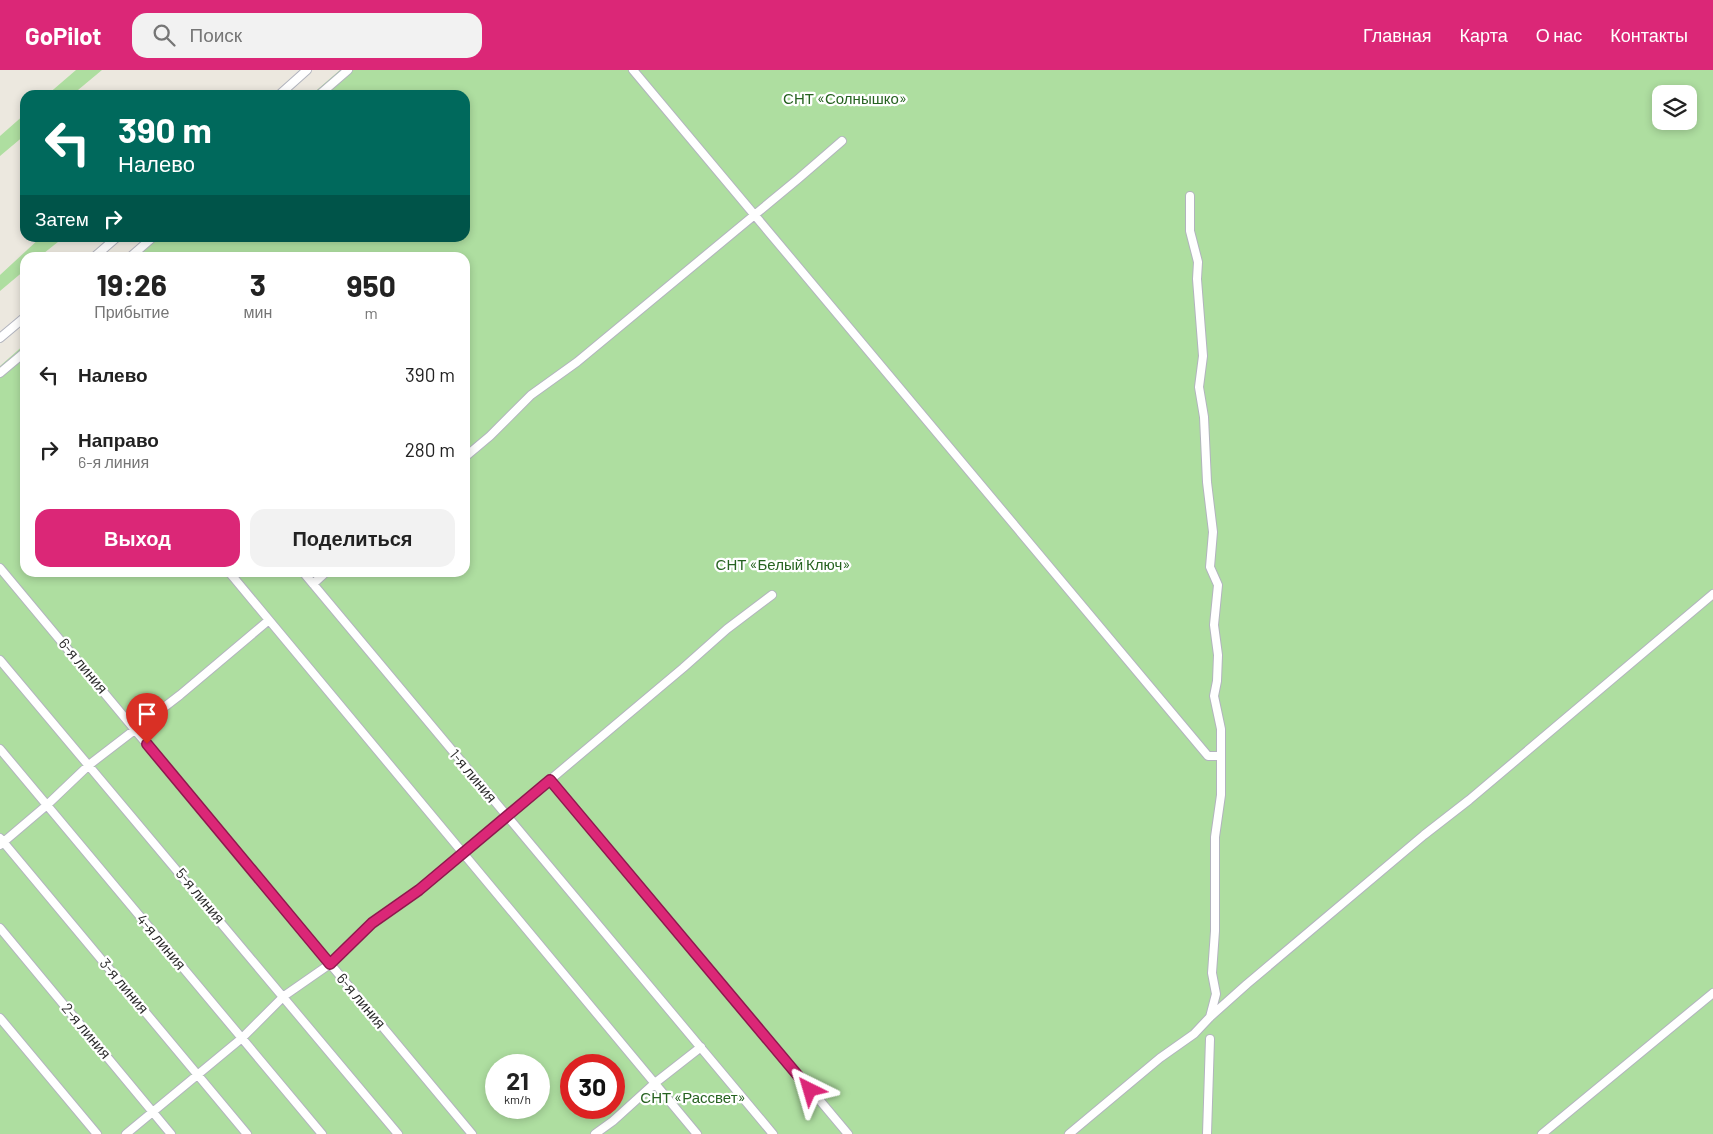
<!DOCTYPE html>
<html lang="ru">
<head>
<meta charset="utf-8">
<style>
  body { margin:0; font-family:Barlow,sans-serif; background:#f2f2f2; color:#222; height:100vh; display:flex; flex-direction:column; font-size:19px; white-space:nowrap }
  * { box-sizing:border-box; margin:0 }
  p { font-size:16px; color:#767676 }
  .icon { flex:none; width:28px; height:28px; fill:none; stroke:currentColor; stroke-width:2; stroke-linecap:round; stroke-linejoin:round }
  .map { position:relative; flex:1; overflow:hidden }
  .side { position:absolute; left:20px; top:182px; width:450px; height:325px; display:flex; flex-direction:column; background:#fff; border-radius:15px; box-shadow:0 2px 8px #0003 }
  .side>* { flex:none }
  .hud { position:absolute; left:20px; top:20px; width:450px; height:152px; border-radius:15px; box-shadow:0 2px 8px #0003; background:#00695c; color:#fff; overflow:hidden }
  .fabs { position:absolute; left:1652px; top:15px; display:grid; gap:10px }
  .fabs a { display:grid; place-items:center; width:45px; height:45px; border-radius:10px; background:#fff; box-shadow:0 2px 8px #0003; font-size:25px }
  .speed { position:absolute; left:485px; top:984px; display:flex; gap:10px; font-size:25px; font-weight:700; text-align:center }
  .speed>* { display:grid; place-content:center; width:65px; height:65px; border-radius:50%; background:#fff; box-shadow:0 2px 8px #0003; line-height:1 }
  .speed small { font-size:12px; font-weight:400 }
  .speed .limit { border:8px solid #d22; background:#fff; color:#111 }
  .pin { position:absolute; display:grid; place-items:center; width:42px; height:42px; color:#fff; margin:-51px -21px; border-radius:50% 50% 50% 0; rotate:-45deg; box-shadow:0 0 5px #0007 }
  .pin .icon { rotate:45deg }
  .me { position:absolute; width:55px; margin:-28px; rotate:320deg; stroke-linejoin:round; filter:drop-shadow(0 0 4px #0008) }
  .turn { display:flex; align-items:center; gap:18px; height:105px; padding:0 15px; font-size:22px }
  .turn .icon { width:65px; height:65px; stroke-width:2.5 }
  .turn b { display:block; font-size:35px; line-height:42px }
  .then { display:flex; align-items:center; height:48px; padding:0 15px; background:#0003; gap:10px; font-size:19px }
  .eta { display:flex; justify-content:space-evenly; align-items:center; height:85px; text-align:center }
  .eta b { font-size:30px; font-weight:700; line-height:35px }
  .action { display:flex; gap:10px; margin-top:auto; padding:10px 15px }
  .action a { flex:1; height:58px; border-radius:15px; background:#db2777; color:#fff; font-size:20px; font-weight:700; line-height:58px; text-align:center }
  .action a+a { background:#f2f2f2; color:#222 }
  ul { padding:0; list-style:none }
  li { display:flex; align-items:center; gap:15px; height:75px; padding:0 15px }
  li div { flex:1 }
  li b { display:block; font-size:19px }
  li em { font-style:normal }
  header { display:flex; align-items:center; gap:30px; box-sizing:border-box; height:70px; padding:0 25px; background:#db2777; color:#fff }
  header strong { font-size:24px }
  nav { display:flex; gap:28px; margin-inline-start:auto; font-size:18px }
  .search { width:350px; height:45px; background:#f2f2f2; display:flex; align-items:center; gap:12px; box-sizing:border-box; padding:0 18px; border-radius:15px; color:#767676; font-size:19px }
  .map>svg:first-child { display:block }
</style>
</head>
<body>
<header>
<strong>GoPilot</strong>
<div class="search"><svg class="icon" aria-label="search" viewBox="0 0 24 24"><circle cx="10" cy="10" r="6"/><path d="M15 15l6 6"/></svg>Поиск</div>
<nav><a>Главная</a><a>Карта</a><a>О нас</a><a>Контакты</a></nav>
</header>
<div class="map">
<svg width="1713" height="1064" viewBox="0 0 1713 1064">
  <rect width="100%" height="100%" fill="#ece8df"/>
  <path fill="#aedea0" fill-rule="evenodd" d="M76 0H102L72 25H47Z
    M340 0H1713V1064H0V296L25 274V502H465V188L124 187 147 168H465V25H311ZM1661 24H1689V51H1661ZM496 995H539V1038H496ZM571 995H614V1038H571Z
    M25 44V65L0 86V66Z
    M40 168H63L39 187 25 188V200L0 221V205Z"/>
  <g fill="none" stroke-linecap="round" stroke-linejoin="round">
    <defs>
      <path id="minor" d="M633 0 1208 686H1220
        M279 25 307 0
        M319 25 348 0
        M1190 126V161L1198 192 1197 209 1203 286 1199 317 1204 347 1207 412 1213 462 1210 497 1218 515 1214 555 1218 585 1217 611 1214 626 1221 659V725L1215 767V861L1212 903 1216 924 1210 947
        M93 188 116 168
        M129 188 152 168
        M0 268 25 247
        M0 303 25 282
        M465 387 490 366 531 325 577 292 798 109 842 71
        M0 498 472 1064
        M229 502 697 1064
        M303 502 773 1064
        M313 514 326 502
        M0 590 398 1064
        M0 679 322 1064
        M550 709 848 1064
        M0 768 247 1064
        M0 775 47 735 89 695 180 625 269 550
        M0 858 171 1064
        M0 948 97 1064
        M126 1064 242 968 284 926 330 894 372 853 419 820 683 598 727 559 772 525
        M595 1064 613 1051 655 1013 701 977
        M1069 1064 1160 988 1194 964 1210 947 1247 914 1424 765 1469 730 1713 524
        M1207 1064 1210 969
        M1542 1064 1713 923"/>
    </defs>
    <use href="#minor" stroke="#b2b4be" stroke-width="10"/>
    <use href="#minor" stroke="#fff" stroke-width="8"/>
  </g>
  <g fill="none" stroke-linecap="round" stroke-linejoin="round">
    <defs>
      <path id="route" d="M147 674 330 894 372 853 419 820 550 710 810 1020"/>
    </defs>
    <use href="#route" stroke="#8e194d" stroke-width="12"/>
    <use href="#route" stroke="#db2777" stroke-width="9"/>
  </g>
  <g text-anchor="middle" stroke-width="4.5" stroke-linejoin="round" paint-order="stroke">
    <g font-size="15" fill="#276321" stroke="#fff">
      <text x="845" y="34">СНТ «Солнышко»</text>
      <text x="783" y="500">СНТ «Белый Ключ»</text>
      <text x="693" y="1033">СНТ «Рассвет»</text>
    </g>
    <g font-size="15" fill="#2c2c2c" stroke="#fff">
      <text transform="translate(83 596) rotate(50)" y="5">6-я линия</text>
      <text transform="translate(473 706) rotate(50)" y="5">1-я линия</text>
      <text transform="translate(200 826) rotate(50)" y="5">5-я линия</text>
      <text transform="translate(161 872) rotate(50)" y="5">4-я линия</text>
      <text transform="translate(124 916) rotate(50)" y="5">3-я линия</text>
      <text transform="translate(361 931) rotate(50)" y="5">6-я линия</text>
      <text transform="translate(86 961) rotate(50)" y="5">2-я линия</text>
    </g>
  </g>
</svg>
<div class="fabs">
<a><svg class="icon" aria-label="layers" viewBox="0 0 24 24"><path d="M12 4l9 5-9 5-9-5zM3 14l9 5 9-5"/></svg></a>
</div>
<div class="speed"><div>21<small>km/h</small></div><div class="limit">30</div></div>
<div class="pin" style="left:147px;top:674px;background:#d93025"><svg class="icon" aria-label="arrive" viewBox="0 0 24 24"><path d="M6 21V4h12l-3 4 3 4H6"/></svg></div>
<svg class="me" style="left:810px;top:1020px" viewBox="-20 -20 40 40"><path d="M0-17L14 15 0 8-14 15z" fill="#db2777" stroke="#fff" stroke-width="4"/></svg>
<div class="hud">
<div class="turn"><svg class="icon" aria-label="left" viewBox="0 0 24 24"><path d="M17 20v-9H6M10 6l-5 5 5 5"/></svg><div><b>390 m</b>Налево</div></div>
<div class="then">Затем<svg class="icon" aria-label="right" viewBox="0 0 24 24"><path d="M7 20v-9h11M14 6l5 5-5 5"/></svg></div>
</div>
<section class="side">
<div class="eta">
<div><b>19:26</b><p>Прибытие</p></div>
<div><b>3</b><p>мин</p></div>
<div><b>950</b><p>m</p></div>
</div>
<ul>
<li><svg class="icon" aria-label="left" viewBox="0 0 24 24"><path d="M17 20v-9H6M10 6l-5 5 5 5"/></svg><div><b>Налево</b></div><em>390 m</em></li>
<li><svg class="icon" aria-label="right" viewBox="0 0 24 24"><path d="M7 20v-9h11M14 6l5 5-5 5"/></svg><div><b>Направо</b><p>6-я линия</p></div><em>280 m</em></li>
</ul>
<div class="action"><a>Выход</a><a>Поделиться</a></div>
</section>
</div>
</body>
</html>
